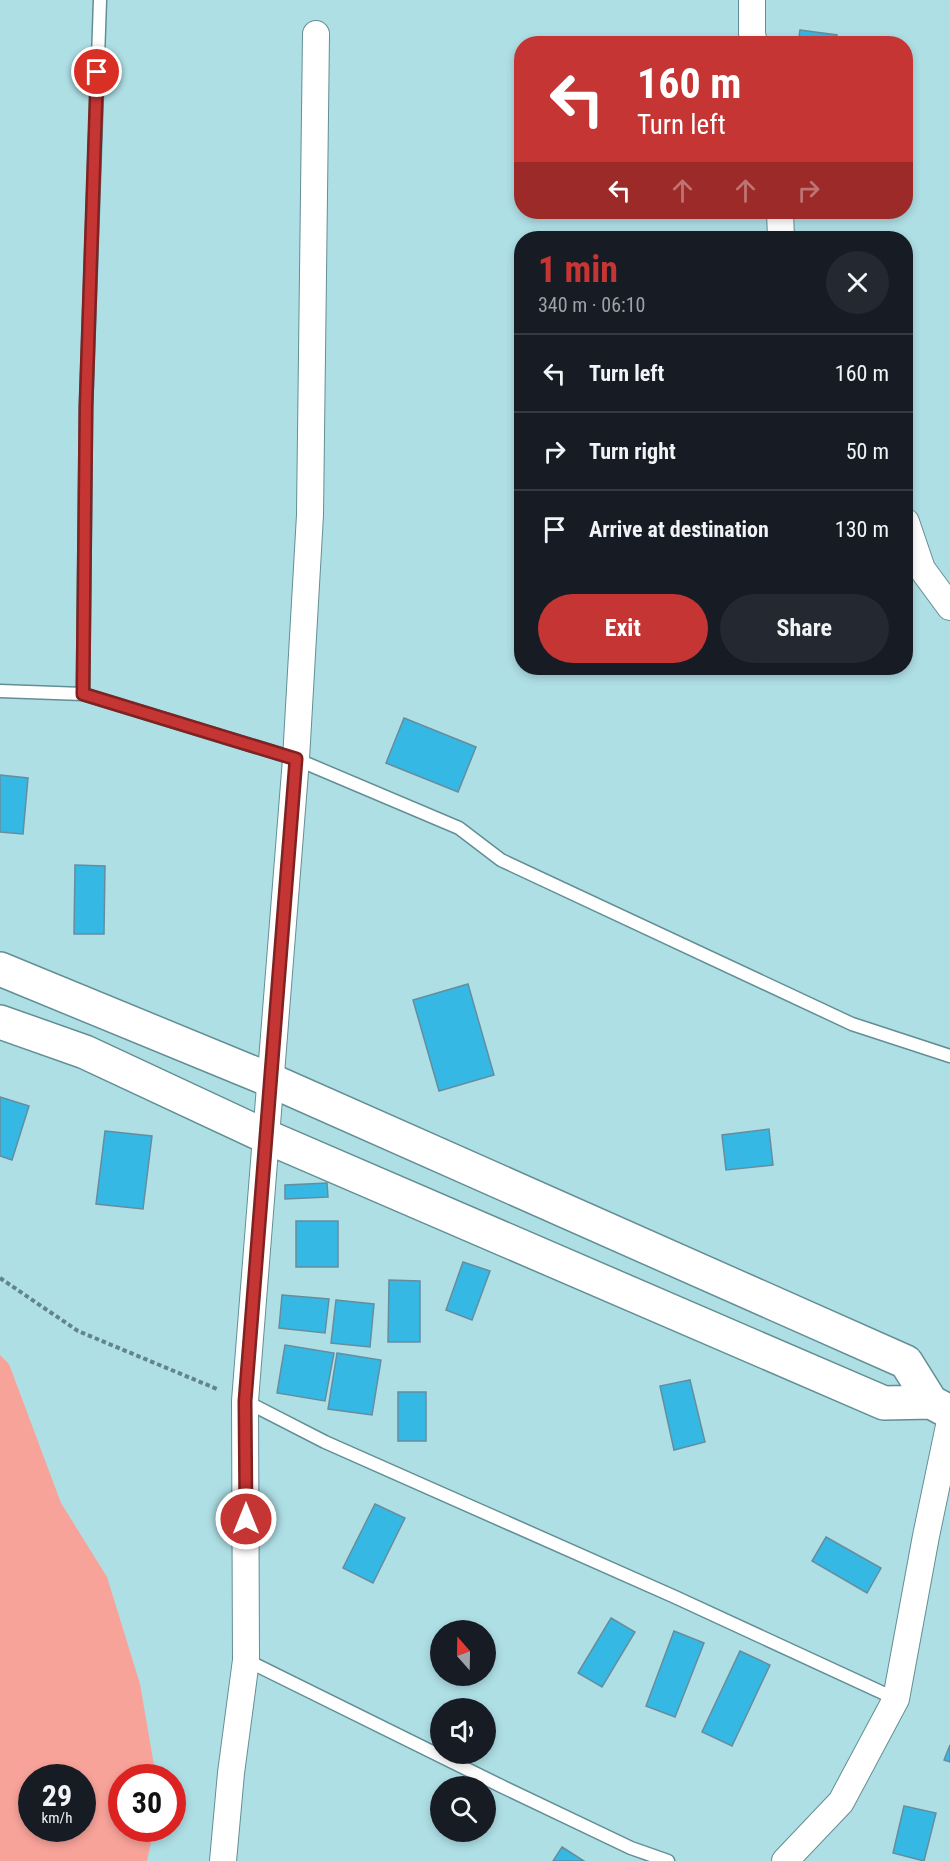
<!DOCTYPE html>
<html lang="en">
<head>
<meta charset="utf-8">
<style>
  body { margin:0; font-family:"Roboto Condensed",sans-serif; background:#242831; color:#f1f3f6; height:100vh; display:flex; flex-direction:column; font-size:22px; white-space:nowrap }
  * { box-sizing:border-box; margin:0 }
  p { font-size:20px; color:#9ea1a6 }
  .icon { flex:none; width:33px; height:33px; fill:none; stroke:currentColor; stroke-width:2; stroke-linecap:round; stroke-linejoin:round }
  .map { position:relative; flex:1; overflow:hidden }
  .drawer { position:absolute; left:514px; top:231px; width:399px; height:444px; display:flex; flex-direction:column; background:#171b24; border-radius:24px; box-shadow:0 3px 9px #0003 }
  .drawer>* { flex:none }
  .hud { position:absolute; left:514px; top:36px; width:399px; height:183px; border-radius:24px; box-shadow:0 3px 9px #0003; background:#c43533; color:#fff; overflow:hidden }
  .needle { width:39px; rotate:340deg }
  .tools { position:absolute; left:430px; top:1620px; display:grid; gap:12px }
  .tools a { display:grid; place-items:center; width:66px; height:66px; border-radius:50%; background:#171b24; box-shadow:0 3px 9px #0003; font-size:30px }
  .speed { position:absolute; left:18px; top:1764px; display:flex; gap:12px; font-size:30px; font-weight:700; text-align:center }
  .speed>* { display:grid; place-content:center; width:78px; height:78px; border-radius:50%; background:#171b24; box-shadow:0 3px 9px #0003; line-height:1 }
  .speed small { font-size:15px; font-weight:400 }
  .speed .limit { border:9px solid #d22; background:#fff; color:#111 }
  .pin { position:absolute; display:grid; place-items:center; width:51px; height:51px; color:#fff; margin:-26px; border:3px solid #fff; border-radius:50%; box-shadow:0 2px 6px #0007 }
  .me { position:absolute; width:66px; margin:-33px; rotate:0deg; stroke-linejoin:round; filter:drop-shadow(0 0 4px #0008) }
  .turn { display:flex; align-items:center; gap:21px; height:126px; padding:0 24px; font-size:27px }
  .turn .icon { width:78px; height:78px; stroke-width:2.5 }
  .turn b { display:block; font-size:42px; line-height:51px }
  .lanes { display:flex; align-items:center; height:57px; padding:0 24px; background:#0003; justify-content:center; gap:30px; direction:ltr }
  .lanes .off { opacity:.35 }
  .round { display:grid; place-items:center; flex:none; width:63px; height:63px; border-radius:32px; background:#242831 }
  .headline { display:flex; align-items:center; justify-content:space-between; height:102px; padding:0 24px }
  h1 { font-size:36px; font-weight:700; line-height:45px; color:#c43533 }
  .cta { display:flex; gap:12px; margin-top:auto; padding:12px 24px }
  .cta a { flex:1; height:69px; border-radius:36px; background:#c43533; color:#fff; font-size:24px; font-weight:700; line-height:69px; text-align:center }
  .cta a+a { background:#242831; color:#f1f3f6 }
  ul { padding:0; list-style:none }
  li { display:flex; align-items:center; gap:18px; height:78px; padding:0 24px; border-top:2px solid #363941 }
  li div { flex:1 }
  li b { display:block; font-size:22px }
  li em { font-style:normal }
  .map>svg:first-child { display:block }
</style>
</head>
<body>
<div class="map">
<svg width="950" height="1861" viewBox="0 0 950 1861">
  <rect width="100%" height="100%" fill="#aedfe5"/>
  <path fill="#f8a39a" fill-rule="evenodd" d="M0 1355 9 1364 61 1503 107 1577 140 1684 156 1777 122 1778V1828L154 1829 147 1861H0ZM32 1778H82V1828H32Z"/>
  <path fill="#36b8e5" stroke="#668d9e" stroke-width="1.5" d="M800 30 837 35 836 44H798Z
    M404 718 476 747 458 792 386 763Z
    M0 775 28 778 23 834 0 832Z
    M75 865 105 866 104 934H74Z
    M468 984 494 1075 439 1091 413 1000Z
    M0 1097 29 1106 12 1160 0 1156Z
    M769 1129 773 1165 726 1170 722 1135Z
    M105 1131 152 1136 143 1209 96 1204Z
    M327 1183 328 1197 285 1199V1185Z
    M296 1221H338V1267H296Z
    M463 1262 490 1271 472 1320 446 1310Z
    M389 1280 420 1281V1342H388Z
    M282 1295 329 1299 325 1333 279 1328Z
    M336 1300 374 1304 370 1347 331 1343Z
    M285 1345 334 1353 325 1401 277 1393Z
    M337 1353 381 1360 372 1415 328 1409Z
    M690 1380 705 1442 674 1450 660 1386Z
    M398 1392H426V1441H398Z
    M375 1504 405 1518 373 1583 343 1568Z
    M826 1537 881 1568 867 1593 812 1561Z
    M611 1618 635 1632 602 1687 578 1673Z
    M674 1631 704 1643 675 1717 646 1706Z
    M740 1651 770 1665 732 1746 702 1732Z
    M950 1745V1762L944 1760Z
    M904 1806 936 1813 924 1861 893 1853Z
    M562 1847 584 1861H553Z"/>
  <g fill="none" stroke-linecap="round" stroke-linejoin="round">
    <defs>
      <path id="service" d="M0 691 83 694 296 759 459 828 501 860 852 1024 950 1056
        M83 694 86 407 100 0
        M245 1401 325 1442 675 1597 896 1699
        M246 1660 501 1786 631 1848 668 1861"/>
      <path id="minor" d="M752 0V33L754 44
        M780 212 781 238
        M906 522 922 569 950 607
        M223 1861 231 1773 246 1660 245 1401 296 759 310 515 316 34
        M785 1861 841 1802 896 1699 926 1536 950 1421"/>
      <path id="secondary" d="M0 969 270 1080 906 1362 931 1402
        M0 1022 85 1052 265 1136 884 1403 931 1402 946 1410"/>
    </defs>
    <use href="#service" stroke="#628f95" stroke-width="15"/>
    <use href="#minor" stroke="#628f95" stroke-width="28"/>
    <use href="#secondary" stroke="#628f95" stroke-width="36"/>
    <path stroke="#628589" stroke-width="4" stroke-dasharray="4.5 3" stroke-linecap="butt" d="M0 1278 78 1331 217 1389"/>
    <use href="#service" stroke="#fff" stroke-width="12"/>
    <use href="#minor" stroke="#fff" stroke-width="26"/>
    <use href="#secondary" stroke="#fff" stroke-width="33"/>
  </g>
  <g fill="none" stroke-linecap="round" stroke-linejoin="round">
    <defs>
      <path id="route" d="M97 72 86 406 83 694 296 759 245 1401 246 1519"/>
    </defs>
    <use href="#route" stroke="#7f2221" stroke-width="15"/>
    <use href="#route" stroke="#c43533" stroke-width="10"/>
  </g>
</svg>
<div class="tools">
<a><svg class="needle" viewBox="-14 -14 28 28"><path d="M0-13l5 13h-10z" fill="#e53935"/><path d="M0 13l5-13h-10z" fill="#9ea1a6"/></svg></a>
<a><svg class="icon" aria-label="sound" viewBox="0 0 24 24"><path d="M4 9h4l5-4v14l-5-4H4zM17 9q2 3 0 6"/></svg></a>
<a><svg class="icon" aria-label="search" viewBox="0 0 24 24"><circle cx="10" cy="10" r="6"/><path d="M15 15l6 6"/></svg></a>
</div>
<div class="speed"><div>29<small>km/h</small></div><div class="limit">30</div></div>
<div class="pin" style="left:97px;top:72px;background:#d93025"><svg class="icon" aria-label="arrive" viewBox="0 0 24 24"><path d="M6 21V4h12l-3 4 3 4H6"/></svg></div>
<svg class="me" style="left:246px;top:1519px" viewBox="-20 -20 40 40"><circle r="17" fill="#c43533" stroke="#fff" stroke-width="3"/><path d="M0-11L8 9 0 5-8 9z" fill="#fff"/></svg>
<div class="hud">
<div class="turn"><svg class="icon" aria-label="left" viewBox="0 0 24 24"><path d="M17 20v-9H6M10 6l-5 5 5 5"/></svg><div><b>160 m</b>Turn left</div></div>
<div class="lanes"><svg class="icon" aria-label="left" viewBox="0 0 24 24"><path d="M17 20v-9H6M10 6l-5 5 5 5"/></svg><svg class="icon off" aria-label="ahead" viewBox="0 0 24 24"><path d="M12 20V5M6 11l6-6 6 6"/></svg><svg class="icon off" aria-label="ahead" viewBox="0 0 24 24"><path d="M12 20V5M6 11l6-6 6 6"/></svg><svg class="icon off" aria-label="right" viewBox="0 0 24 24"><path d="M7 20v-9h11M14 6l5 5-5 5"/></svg></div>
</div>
<section class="drawer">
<div class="headline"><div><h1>1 min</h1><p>340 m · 06:10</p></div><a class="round"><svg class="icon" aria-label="close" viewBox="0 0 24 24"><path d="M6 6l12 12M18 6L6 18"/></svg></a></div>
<ul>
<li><svg class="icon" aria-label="left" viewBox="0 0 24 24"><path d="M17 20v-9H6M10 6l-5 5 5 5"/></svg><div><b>Turn left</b></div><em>160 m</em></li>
<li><svg class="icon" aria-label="right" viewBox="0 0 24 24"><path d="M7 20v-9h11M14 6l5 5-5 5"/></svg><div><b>Turn right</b></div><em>50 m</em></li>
<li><svg class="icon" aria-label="arrive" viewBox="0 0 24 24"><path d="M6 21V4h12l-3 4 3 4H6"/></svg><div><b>Arrive at destination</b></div><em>130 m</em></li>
</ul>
<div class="cta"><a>Exit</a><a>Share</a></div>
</section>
</div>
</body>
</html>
